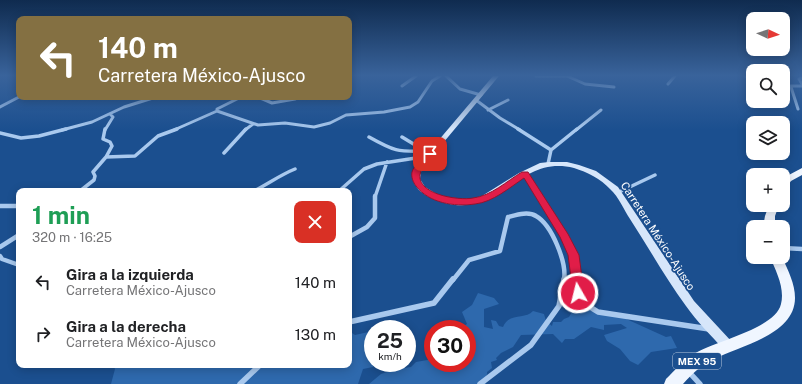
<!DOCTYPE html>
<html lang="es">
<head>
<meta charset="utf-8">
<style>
  body { margin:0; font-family:"Public Sans",sans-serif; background:#f6f6f6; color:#202124; height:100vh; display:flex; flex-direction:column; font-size:15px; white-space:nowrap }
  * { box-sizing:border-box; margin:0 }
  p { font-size:13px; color:#757577 }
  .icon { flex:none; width:22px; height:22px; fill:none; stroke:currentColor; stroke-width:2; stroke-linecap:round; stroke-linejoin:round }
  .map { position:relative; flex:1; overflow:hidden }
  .sheet { position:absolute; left:16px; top:188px; width:336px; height:180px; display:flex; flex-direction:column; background:#fff; border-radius:8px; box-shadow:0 2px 10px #0003 }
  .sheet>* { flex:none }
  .top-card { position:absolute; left:16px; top:16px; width:336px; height:84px; border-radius:8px; box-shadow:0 2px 10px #0003; background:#847042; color:#fff; overflow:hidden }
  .needle { width:26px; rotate:94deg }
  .controls { position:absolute; left:746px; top:12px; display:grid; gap:8px }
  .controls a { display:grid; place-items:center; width:44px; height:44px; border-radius:8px; background:#fff; box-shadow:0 2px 10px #0003; font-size:20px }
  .speed { position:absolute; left:364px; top:320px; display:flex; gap:8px; font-size:20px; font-weight:700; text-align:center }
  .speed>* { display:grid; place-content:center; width:52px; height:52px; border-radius:50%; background:#fff; box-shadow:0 2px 10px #0003; line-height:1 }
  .speed small { font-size:10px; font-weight:400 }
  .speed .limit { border:6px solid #d22; background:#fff; color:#111 }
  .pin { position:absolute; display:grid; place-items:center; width:34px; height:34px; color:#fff; margin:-17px; border-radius:8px; box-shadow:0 2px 6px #0006 }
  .me { position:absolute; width:44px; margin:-22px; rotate:352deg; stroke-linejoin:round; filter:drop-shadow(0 0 3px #0008) }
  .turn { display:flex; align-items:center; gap:14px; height:84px; padding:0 16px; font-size:18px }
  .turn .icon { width:52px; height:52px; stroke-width:2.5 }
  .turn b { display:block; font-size:28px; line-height:34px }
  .round { display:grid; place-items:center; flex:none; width:42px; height:42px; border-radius:8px; background:#f6f6f6 }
  .overview { display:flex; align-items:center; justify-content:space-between; height:68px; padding:0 16px }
  h1 { font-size:24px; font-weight:700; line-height:30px; color:#1e9e55 }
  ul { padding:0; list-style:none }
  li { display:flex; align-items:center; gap:12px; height:52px; padding:0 16px }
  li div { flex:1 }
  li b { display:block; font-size:15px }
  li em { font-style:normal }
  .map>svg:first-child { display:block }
</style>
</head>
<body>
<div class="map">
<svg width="802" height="384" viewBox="0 0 802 384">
  <rect width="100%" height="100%" fill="#1b4f8f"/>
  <path fill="#2e69ad" d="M478 293 494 298 499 304 484 309V327L493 329 491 320 496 321 499 326 503 327C509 312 525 320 533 311L544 314 546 321 552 326 553 322H561L564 319 569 317 573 310 579 307 584 312 585 304 593 310 613 313 666 337 671 336 677 348 651 352 638 365 630 361 620 349 607 341 604 335 627 328 621 324 604 325V330L591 327 574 339H565L562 343 553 334 521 335 513 347 501 353 496 358 497 360 491 362 492 368 487 372V374L485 379 486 384H369L381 374 397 369 411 367 416 362 433 359V363H467V329H459L467 324 462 312 472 305Z
    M349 331 355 335 373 331 374 363 373 367 363 369 358 384H111L115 369 113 365H349Z"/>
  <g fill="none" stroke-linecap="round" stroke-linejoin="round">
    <path stroke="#a9c9ee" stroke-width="3" d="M446 76 460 89 481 95
      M536 76H570
      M567 76 585 84 614 87
      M745 76 753 79
      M802 78 799 79 802 84
      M668 84 675 76
      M402 86 416 76
      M783 86H802
      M791 87 798 109
      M258 97 272 103 295 99
      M476 100 500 118 520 130
      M769 101V106
      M0 107 19 97
      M488 110 508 100
      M217 111V109L241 97
      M62 130 92 122 124 107 156 97
      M105 130 113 117 110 114
      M174 130 217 111 258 125 285 123 314 127 330 123 346 115 384 112 410 107 418 102 432 81 440 76
      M245 130 253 124
      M576 130 601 110"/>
    <path stroke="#a9c9ee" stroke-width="3.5" d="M518 129 551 150 548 164
      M0 133 21 138 39 136 66 129
      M369 137C394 151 397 152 426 151
      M402 137 430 154
      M551 150 577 129
      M224 153 246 129
      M106 157 135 156 158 136 177 129
      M525 174 540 197
      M80 191 94 180 95 176 93 172 106 157 112 146 110 142 103 139 105 129
      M254 191C268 184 280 175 295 169
      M339 191 364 169 377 164 429 156
      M617 193 655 175
      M375 197 387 162"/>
    <path stroke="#a9c9ee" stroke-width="4.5" d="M539 196 565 236 573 255 577 280
      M0 206H19
      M349 237 367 227 375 218V196
      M0 247 19 235
      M783 248 802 249
      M0 256 2 259 19 265
      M453 280 469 260 500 251 508 217C516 215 528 211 536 216 552 225 567 263 564 280"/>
    <path stroke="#a9c9ee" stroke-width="5.5" d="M577 279C580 298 581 302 598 312L709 329
      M349 322 434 303 453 279
      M688 371 700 384
      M240 384 260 365
      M480 384 531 345 559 306 564 279"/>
    <path fill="#d6e6fa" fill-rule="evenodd" d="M493 76H499L423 167 421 172 420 179 425 187 440 196 460 200H471L482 196 519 173 540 163 549 162H567L579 165 596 171 618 187 694 301 732 342 734 346 732 350 728 351 724 350C711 335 697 322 686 306 666 279 649 248 630 219 624 210 619 197 610 189 601 179 587 172 574 168 519 154 501 218 445 203 436 200 427 197 420 191 413 184 410 176 416 167Z"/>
    <path fill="#f0f6ff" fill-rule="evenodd" d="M802 168V175L791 181 786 188 783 189V179L785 177Z
      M769 205H779L775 216V227H763L765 216Z
      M770 257H782C788 270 795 284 795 298 795 335 739 346 714 359 701 365 692 374 683 384H664L666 379C675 370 683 361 694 354 715 341 775 329 781 304 785 288 776 271 770 257Z"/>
  </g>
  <linearGradient id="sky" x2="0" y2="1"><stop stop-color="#0f2b4f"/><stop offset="0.58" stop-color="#39639b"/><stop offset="1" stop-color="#39639b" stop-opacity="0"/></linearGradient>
  <rect width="802" height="130" fill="url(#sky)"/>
  <path fill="#e11d48" stroke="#92132f" d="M428 152H430L434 154C431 159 424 165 421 171 412 194 459 201 473 198 491 196 507 181 522 172H528L568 234 579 255 584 293 583 296 578 297 574 296 573 293 568 255 560 237 524 178C509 188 493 202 475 204 454 207 429 203 416 186 413 182 411 177 412 172 414 165 423 158 428 152Z"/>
  <g text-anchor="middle" stroke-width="3.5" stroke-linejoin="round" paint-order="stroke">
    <rect fill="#1b4f8f" stroke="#bbcadd" stroke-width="1" x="673" y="353" width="48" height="16" rx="3"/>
    <g font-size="10" font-weight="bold" fill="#fff">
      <text x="697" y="365">MEX 95</text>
    </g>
    <g font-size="11" fill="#fff" stroke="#1b4f8f">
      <text transform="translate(658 236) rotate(57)" y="4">Carretera México-Ajusco</text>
    </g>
  </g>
</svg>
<div class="controls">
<a><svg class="needle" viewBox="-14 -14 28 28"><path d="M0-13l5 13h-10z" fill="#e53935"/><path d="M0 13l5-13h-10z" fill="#757577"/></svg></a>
<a><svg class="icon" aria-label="search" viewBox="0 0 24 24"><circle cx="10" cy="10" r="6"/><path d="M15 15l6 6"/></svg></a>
<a><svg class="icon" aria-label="layers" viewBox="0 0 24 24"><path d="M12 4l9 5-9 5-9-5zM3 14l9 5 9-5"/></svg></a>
<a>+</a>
<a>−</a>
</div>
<div class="speed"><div>25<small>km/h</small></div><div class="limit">30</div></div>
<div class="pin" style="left:430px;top:154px;background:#d93025"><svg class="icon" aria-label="arrive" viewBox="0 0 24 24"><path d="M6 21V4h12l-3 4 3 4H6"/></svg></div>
<svg class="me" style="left:578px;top:293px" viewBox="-20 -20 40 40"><circle r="17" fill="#e11d48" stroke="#fff" stroke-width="3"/><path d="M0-11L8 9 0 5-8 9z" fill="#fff"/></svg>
<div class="top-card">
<div class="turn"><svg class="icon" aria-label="left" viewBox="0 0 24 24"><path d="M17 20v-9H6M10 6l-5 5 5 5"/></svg><div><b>140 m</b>Carretera México-Ajusco</div></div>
</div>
<section class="sheet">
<div class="overview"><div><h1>1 min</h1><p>320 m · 16:25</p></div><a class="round" style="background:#d93025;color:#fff"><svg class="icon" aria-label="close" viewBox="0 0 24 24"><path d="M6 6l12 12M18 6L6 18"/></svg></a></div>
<ul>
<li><svg class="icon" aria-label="left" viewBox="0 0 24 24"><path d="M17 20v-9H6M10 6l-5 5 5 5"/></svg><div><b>Gira a la izquierda</b><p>Carretera México-Ajusco</p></div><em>140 m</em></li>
<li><svg class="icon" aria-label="right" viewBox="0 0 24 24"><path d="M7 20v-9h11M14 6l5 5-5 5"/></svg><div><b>Gira a la derecha</b><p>Carretera México-Ajusco</p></div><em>130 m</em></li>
</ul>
</section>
</div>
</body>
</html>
